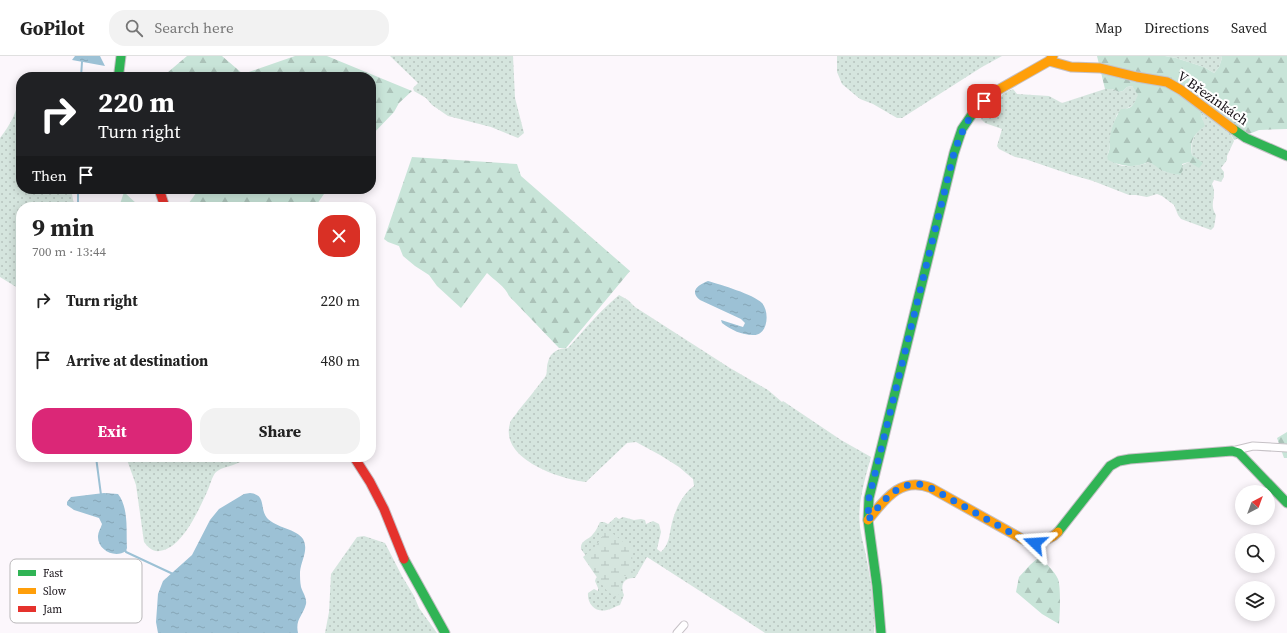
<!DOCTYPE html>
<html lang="en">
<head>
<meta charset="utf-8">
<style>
  body { margin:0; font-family:"Source Serif 4",serif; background:#f2f2f2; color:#222; height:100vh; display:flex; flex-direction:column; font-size:15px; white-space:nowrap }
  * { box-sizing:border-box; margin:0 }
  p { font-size:13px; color:#767676 }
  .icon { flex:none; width:22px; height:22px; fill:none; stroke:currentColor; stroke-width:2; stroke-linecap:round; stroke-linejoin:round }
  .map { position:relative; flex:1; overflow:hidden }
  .panel { position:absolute; left:16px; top:146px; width:360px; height:260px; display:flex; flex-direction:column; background:#fff; border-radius:16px; box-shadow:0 2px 10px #0003 }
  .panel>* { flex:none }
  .hud { position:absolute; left:16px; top:16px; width:360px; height:122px; border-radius:16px; box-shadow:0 2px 10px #0003; background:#202124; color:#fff; overflow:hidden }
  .needle { width:26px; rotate:41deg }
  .tools { position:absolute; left:1235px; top:429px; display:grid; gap:8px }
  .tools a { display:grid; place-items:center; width:40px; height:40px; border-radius:50%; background:#fff; box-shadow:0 2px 10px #0003; font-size:20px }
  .pin { position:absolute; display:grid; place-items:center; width:34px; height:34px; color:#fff; margin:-17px; border-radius:8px; box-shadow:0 2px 6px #0006 }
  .me { position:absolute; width:44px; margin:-22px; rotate:290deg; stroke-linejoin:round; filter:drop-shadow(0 0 3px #0008) }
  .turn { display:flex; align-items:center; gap:14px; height:84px; padding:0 16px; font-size:18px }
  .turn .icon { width:52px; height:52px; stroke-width:2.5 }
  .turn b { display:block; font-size:28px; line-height:34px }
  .then { display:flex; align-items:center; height:38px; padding:0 16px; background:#0003; gap:8px; font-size:15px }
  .round { display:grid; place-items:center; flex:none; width:42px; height:42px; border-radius:16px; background:#f2f2f2 }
  .summary { display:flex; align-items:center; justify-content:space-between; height:68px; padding:0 16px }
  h1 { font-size:24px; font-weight:700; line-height:30px }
  .primary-button { display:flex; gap:8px; margin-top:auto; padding:8px 16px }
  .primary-button a { flex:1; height:46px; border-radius:16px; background:#db2777; color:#fff; font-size:16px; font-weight:700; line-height:46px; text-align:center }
  .primary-button a+a { background:#f2f2f2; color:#222 }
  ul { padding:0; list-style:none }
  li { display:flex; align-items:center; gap:12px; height:60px; padding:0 16px }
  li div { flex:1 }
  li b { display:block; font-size:15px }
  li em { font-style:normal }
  header { display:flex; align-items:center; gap:24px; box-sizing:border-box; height:56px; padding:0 20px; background:#fff; border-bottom:1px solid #e0e0e0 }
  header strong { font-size:19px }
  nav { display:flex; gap:22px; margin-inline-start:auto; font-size:14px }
  .search { width:280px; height:36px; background:#f2f2f2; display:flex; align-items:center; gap:10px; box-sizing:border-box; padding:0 14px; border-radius:16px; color:#767676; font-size:15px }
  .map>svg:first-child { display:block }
</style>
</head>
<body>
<header>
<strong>GoPilot</strong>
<div class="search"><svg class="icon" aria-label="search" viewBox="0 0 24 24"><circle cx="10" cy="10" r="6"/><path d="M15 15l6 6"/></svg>Search here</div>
<nav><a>Map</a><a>Directions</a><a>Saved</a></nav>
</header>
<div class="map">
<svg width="1287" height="577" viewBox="0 0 1287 577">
  <defs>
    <pattern id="grass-dots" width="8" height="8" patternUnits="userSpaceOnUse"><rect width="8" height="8" fill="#d5e5de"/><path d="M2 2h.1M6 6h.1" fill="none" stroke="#b6c3be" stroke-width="1.8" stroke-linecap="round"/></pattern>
    <pattern id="forest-firs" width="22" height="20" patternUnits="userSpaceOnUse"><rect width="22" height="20" fill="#c8e4d8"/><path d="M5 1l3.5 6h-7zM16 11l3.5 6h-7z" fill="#abc2b8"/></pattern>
    <pattern id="wetland-marsh" width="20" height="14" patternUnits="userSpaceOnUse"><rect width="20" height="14" fill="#d5e5de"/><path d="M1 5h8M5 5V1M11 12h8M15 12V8" fill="none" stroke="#b6c3be"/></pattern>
    <pattern id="water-ripples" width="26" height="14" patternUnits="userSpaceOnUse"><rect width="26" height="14" fill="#9cc1d5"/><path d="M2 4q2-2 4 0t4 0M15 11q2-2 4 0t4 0" fill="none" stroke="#86a5b6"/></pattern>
  </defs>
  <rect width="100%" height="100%" fill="#fcf7fc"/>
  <path fill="url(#grass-dots)" d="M390 0H513L515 42 524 77 518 82 491 71 448 60 432 49 426 42 414 35 413 32 418 27Z
    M837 0H1002L982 11 902 62H897L873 48 860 43 842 28 837 16Z
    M1165 0H1221L1222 2 1219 11 1214 17 1204 11 1176 2Z
    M1132 30 1139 39 1133 49 1117 58C1115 65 1112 71 1111 77 1109 86 1111 92 1107 100 1110 103 1113 106 1117 108 1124 112 1141 110 1148 106L1154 108 1163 115 1180 119 1182 109 1189 106 1202 108 1192 99C1189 83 1198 78 1203 65L1201 59 1205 55 1229 75 1234 85 1227 100V104L1221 112 1224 116V121L1221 126 1214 124 1212 128C1218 141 1208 147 1216 159L1214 171 1211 174 1181 163 1178 159 1174 149 1162 140 1157 138 1147 141 1136 139H1129L1093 125 1069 118 1025 103 1015 101 999 93 997 90 1002 73 985 67 981 63C983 51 989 50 997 44 1000 42 1002 39 1004 37 1007 36 1010 34 1013 33L1017 38 1049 40 1062 47 1105 33H1112L1119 36 1123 35 1127 31Z
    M21 35V133H71L74 149V151H21V234L0 221V82C11 68 18 55 19 37Z
    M619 239 628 244 635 251 730 312 768 334 782 346 783 345 841 384 871 401C865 423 857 448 860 471 861 479 863 487 865 495 870 521 876 550 874 577H765L647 501 635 522C623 521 620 530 624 539L620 549C616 550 612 553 607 554 596 557 587 548 588 537L594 533 598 535V532L595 525 596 522 599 519 581 493C580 484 589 484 593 478 596 475 598 470 600 466H604L608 468 616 461 619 463 623 461 634 464 641 463 645 464 646 468 653 465 659 468 661 476 657 493 661 496C669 488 669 481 671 471 674 456 682 438 694 430L693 423 679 411 660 399 636 386 627 387 586 426C560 423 499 403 510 367 511 363 516 359 518 355 527 344 536 333 545 321 548 317 546 311 548 306 550 296 559 292 568 292 584 274 600 255 619 239Z
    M126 401H250C244 404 239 407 233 409 227 411 221 412 216 416 212 420 210 430 207 436 199 453 184 488 164 494 155 497 150 494 144 486L136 429Z
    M364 480 385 487 402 520 414 540 419 552 437 577H325L329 556 331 518 357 481Z"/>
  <path fill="url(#forest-firs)" d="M187 0H222L243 18 295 0H327L412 35 399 47 394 56 371 80V21H146L167 17Z
    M1097 0H1165L1176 2 1204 11 1214 17 1219 11 1222 2 1221 0H1287V73L1259 74 1234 84 1229 75 1205 55 1201 59 1205 70C1194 77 1189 87 1192 99L1203 107 1199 112 1189 106 1182 108 1183 114 1180 119C1177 119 1166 116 1163 115 1158 113 1155 108 1148 106 1135 113 1120 110 1108 104L1107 100C1111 93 1109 88 1110 81 1111 72 1116 60 1121 53 1133 53 1133 49 1138 39L1132 30 1127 31 1123 35 1119 36 1112 33H1105Z
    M412 101 517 108 521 120 630 215 566 292H559L509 240C505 230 494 224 487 217L461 252 437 230 429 219 415 210 403 200 399 190 388 186 384 183Z
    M199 133H326L324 138 315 151H186Z
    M124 136 140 151H119Z
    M1287 376V402H1284L1277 382Z
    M1039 501C1045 506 1055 516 1058 523 1061 531 1060 558 1059 568L1042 558 1016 536 1019 521 1030 509Z"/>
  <path fill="url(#wetland-marsh)" d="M606 472 632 493 633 520H620L621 533 617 543 605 533 583 501C595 491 600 487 606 472Z"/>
  <path fill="url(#water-ripples)" d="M75 0H100L105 10 72 4Z
    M708 225C721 229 753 238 762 247 770 256 768 280 753 279 742 279 731 274 722 267L721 264 743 271 745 267 741 263 700 244C689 235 698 229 708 225Z
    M104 437 118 438C129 452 126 475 127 492L126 495C115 503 97 494 98 480 98 476 101 472 102 468L99 462 74 454 67 449V446L71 441Z
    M250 437C267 439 259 452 267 462 276 472 297 473 303 483 309 494 301 505 300 516 300 521 300 526 301 531 303 537 307 542 306 548 303 560 295 563 298 577H158L156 566 158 538 163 525 192 499 210 464 219 453 244 438Z"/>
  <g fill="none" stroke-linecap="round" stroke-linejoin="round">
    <path stroke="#9cc1d5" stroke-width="2" d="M81 21 82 6
      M78 133V151
      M96 401 101 439
      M125 494 126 496 173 518"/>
    <defs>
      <path id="street" d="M1232 395 1253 390 1287 392
        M677 577 684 569"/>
      <path id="fast" d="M120 21 119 16 121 0
        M1233 73 1246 82 1287 100
        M1058 476 1110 410 1119 405 1130 403 1232 395 1239 397 1287 447
        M404 503 445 577
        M881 577 877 530 868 464 869 442 954 97 962 73 977 51"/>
      <path id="slow" d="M1049 5 1071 11 1100 12 1137 21 1167 26 1181 34 1233 73
        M977 51 991 38 1049 5 1053 0
        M868 464C885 443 901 420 931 432L1024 484C1036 486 1049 486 1058 476"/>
      <path id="jam" d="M159 133 165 151
        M354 401 370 426 384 453 404 503"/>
    </defs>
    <use href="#street" stroke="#c6c1c6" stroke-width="9"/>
    <use href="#fast" stroke="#c6c1c6" stroke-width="11"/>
    <use href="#slow" stroke="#c6c1c6" stroke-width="11"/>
    <use href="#jam" stroke="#c6c1c6" stroke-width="11"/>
    <use href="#street" stroke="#fffeff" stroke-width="7"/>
    <use href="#fast" stroke="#30b455" stroke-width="9"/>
    <use href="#slow" stroke="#ff9f0a" stroke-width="9"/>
    <use href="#jam" stroke="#e5322d" stroke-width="9"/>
  </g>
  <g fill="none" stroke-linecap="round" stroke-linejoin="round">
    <path stroke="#1a73e8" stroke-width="7" stroke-dasharray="0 12.6" d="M984 45C968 60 961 77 954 97L869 442 868 464C881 448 893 429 916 428 921 428 926 430 931 432L1024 484 1035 487"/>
  </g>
  <g text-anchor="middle" stroke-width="4" stroke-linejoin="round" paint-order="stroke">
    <g font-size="14" fill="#150f15" stroke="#fff">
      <text transform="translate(1213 42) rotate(35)" y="5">V Březinkách</text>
    </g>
  </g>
  <rect x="10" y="503" width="132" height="64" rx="6" fill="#fff" stroke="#b9b7b9" stroke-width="1"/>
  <rect x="18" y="514" width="18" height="6" fill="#30b455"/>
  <rect x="18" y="532" width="18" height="6" fill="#ff9f0a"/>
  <rect x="18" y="550" width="18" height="6" fill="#e5322d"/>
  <g font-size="11" fill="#150f15">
    <text x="43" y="521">Fast</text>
    <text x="43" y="539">Slow</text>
    <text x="43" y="557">Jam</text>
  </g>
</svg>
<div class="tools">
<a><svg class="needle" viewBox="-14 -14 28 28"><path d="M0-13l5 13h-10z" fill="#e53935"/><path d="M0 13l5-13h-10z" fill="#767676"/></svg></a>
<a><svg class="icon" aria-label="search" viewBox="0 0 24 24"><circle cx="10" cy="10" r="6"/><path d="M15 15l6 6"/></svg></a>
<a><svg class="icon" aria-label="layers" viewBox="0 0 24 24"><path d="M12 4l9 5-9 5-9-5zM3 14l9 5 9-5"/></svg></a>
</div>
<div class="pin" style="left:984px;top:45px;background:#d93025"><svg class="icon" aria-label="arrive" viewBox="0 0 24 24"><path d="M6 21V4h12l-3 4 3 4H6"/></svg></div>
<svg class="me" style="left:1035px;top:487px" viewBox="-20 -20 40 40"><path d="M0-17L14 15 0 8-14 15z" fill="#1a73e8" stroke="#fff" stroke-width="4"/></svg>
<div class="hud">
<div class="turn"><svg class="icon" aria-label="right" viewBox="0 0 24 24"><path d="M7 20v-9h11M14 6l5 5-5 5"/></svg><div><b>220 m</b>Turn right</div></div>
<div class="then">Then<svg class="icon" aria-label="arrive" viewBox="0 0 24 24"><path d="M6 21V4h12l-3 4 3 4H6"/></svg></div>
</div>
<section class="panel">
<div class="summary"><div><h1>9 min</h1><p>700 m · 13:44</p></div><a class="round" style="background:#d93025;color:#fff"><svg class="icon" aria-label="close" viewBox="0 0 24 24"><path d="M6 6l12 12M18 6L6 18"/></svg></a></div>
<ul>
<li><svg class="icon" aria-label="right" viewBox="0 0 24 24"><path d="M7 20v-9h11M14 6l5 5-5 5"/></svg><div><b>Turn right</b></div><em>220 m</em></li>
<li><svg class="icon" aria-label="arrive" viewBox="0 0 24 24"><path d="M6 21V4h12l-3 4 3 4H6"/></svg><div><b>Arrive at destination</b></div><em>480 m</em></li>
</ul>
<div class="primary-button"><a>Exit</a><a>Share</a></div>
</section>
</div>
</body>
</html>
